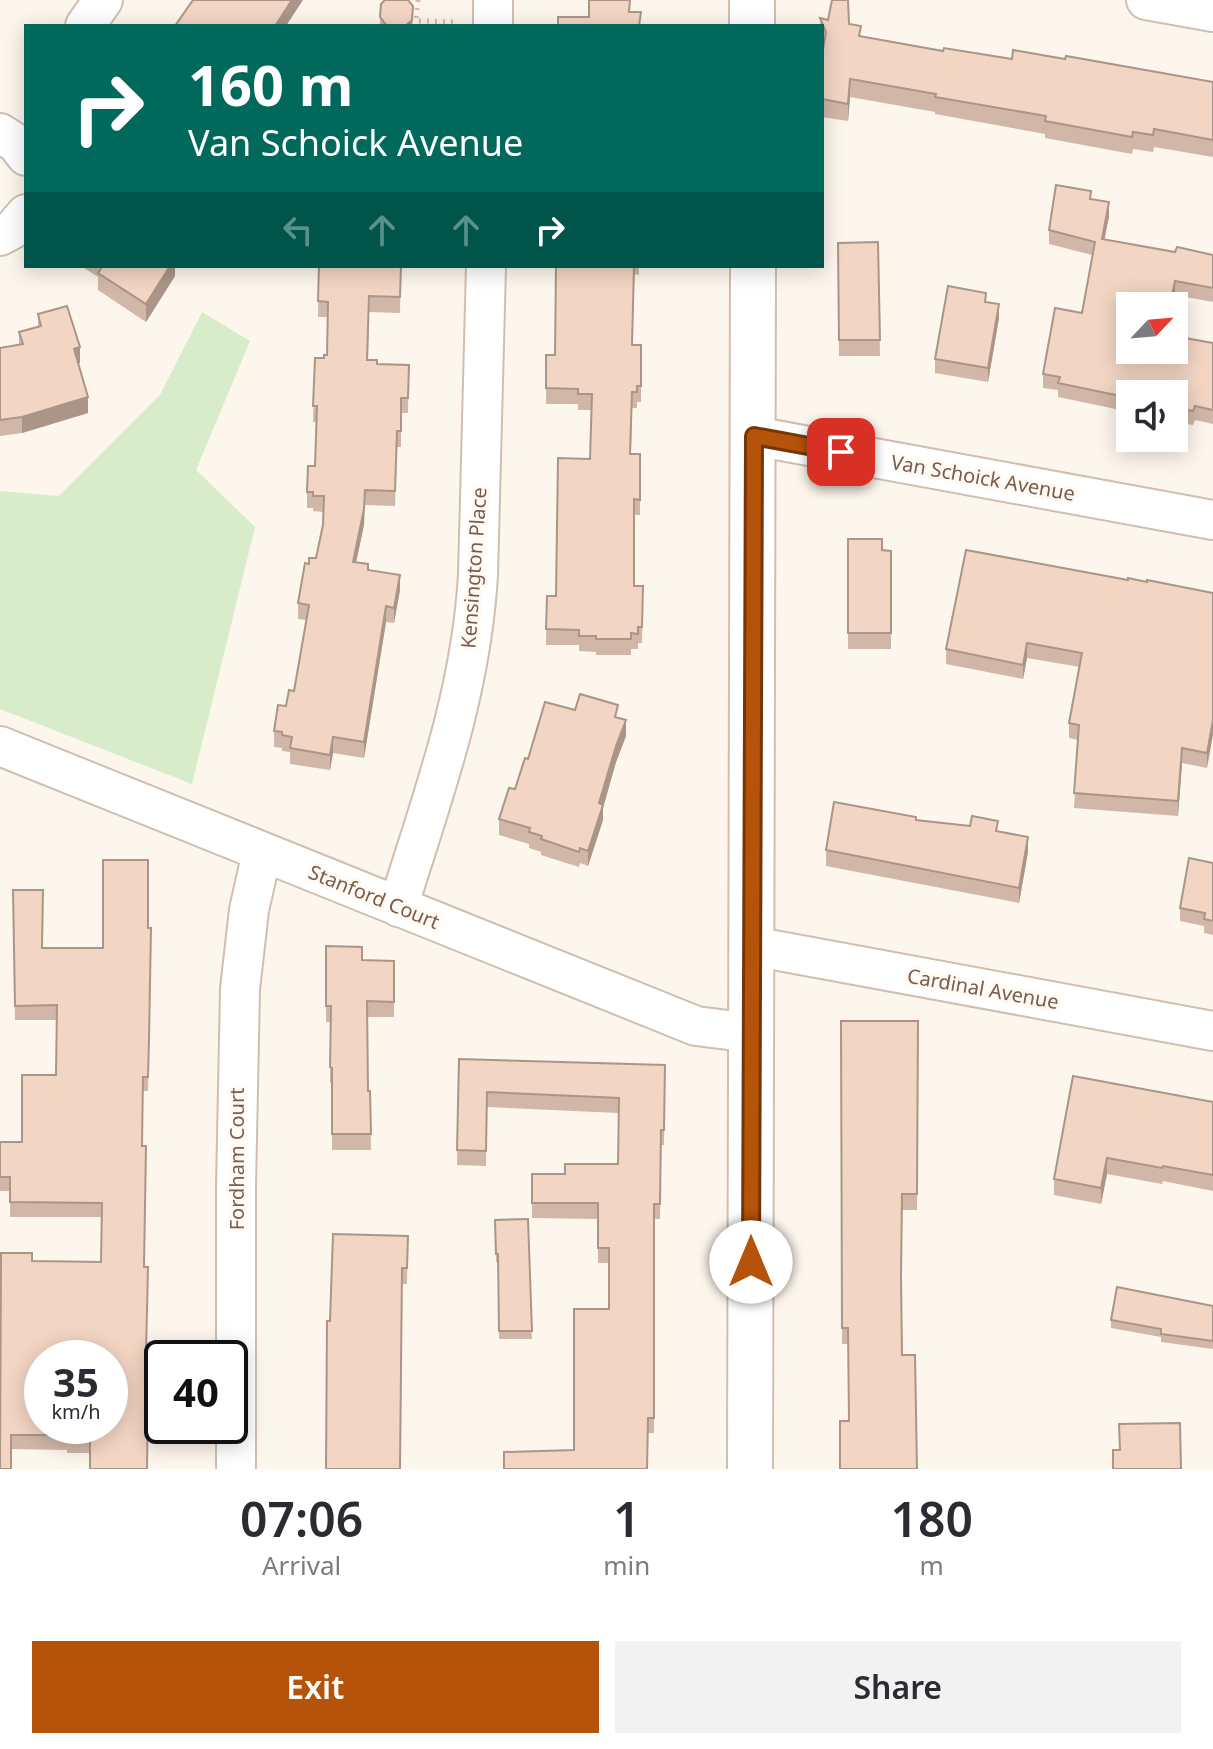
<!DOCTYPE html>
<html lang="en">
<head>
<meta charset="utf-8">
<style>
  body { margin:0; font-family:"Noto Sans",sans-serif; background:#f2f2f3; color:#2b2b33; height:100vh; display:flex; flex-direction:column; font-size:30px; white-space:nowrap }
  * { box-sizing:border-box; margin:0 }
  p { font-size:26px; color:#7c7c81 }
  .icon { flex:none; width:44px; height:44px; fill:none; stroke:currentColor; stroke-width:2; stroke-linecap:round; stroke-linejoin:round }
  .map { position:relative; height:1469px; overflow:hidden }
  .details { display:flex; flex-direction:column; background:#fff; flex:1 }
  .details>* { flex:none }
  .top-card { position:absolute; left:24px; top:24px; width:800px; height:244px; border-radius:0px; box-shadow:0 4px 20px #0003; background:#00695c; color:#fff; overflow:hidden }
  .needle { width:52px; rotate:64deg }
  .controls { position:absolute; left:1116px; top:292px; display:grid; gap:16px }
  .controls a { display:grid; place-items:center; width:72px; height:72px; border-radius:0px; background:#fff; box-shadow:0 4px 20px #0003; font-size:40px }
  .speed { position:absolute; left:24px; top:1340px; display:flex; gap:16px; font-size:40px; font-weight:700; text-align:center }
  .speed>* { display:grid; place-content:center; width:104px; height:104px; border-radius:50%; background:#fff; box-shadow:0 4px 20px #0003; line-height:1 }
  .speed small { font-size:20px; font-weight:400 }
  .speed .limit { border:4px solid #111; border-radius:12px; background:#fff; color:#111 }
  .pin { position:absolute; display:grid; place-items:center; width:68px; height:68px; color:#fff; margin:-34px; border-radius:16px; box-shadow:0 4px 12px #0006 }
  .me { position:absolute; width:88px; margin:-44px; rotate:0deg; stroke-linejoin:round; filter:drop-shadow(0 0 6px #0008) }
  .turn { display:flex; align-items:center; gap:28px; height:168px; padding:0 32px; font-size:36px }
  .turn .icon { width:104px; height:104px; stroke-width:2.5 }
  .turn b { display:block; font-size:56px; line-height:68px }
  .lanes { display:flex; align-items:center; height:76px; padding:0 32px; background:#0003; justify-content:center; gap:40px; direction:ltr }
  .lanes .off { opacity:.35 }
  .eta { display:flex; justify-content:space-evenly; align-items:center; height:136px; text-align:center }
  .eta b { font-size:48px; font-weight:600; line-height:56px }
  .primary-button { display:flex; gap:16px; margin-top:auto; padding:16px 32px }
  .primary-button a { flex:1; height:92px; border-radius:0px; background:#b45309; color:#fff; font-size:32px; font-weight:600; line-height:92px; text-align:center }
  .primary-button a+a { background:#f2f2f3; color:#2b2b33 }
  .map>svg:first-child { display:block }
</style>
</head>
<body>
<div class="map">
<svg width="1213" height="1469" viewBox="0 0 1213 1469">
  <rect width="100%" height="100%" fill="#fdf6ec"/>
  <path fill="#d8ecc9" d="M202 312 250 341 196 470 255 527 192 784 0 709V491L59 496 160 395Z"/>
  <g fill="none" stroke-linecap="round" stroke-linejoin="round">
    <defs>
      <path id="minor" d="M1146 0 1213 12
        M85 26 103 0
        M493 26V0
        M0 133 16 143 26 156
        M0 236 13 229 26 214
        M754 436 1213 520
        M0 746 696 1026 752 1033
        M398 907C433 795 471 694 478 575L486 266
        M752 946 1213 1031
        M236 1469V1187L240 989 249 910 262 852"/>
      <path id="tertiary" d="M752 0V26
        M750 1469 753 266"/>
    </defs>
    <use href="#minor" stroke="#d1beb0" stroke-width="42"/>
    <use href="#tertiary" stroke="#d1beb0" stroke-width="48"/>
    <path stroke="#d9b8a5" stroke-width="5" stroke-dasharray="2 6" stroke-linecap="butt" d="M418 0 416 21 458 22"/>
    <use href="#minor" stroke="#fff" stroke-width="38"/>
    <use href="#tertiary" stroke="#fff" stroke-width="44"/>
  </g>
  <path fill="#d1b7a8" d="M413 14 412 26 380 25V17Z
    M820 18 849 24 861 36 943 51 1213 82V157L1154 147 1153 152 1133 149 1132 154 1045 138V134L935 114V112L850 97 848 121 822 117V55L824 45 822 41V26H820Z
    M1091 199 1109 216 1104 240 1175 252 1213 255V302L1175 295 1130 350 1213 343V424L1195 420 1193 425 1174 422V394H1130V412L1058 397V390L1043 388V374L1082 313 1092 255 1049 244V230Z
    M878 242 880 356H839L838 243Z
    M81 266H175V276L146 322 98 290V277Z
    M319 266H401L400 313 369 312 368 360 377 364 409 365 408 413H401V447H397L395 506 365 505 364 525 356 562 400 590 394 623 386 622 364 758 333 753 330 770 290 764V752L282 751V748L274 747V731L294 691 306 620 298 619V603L309 564 316 558 323 525V512L313 511V508H307V492L315 466 316 422H313L315 358H324L327 355 328 317H318Z
    M556 266H639V275L634 274 632 345H641V402H637V408H632L631 454H640V515H634V586L643 602 642 643H638V649H631V655H596V652L579 651V645H546L547 596H556L590 459 591 410H578V404H546V355H555Z
    M986 302 999 318 988 382 935 373V359Z
    M38 314 80 363 78 364 88 413 22 433 0 436V348L19 345V332L38 327Z
    M848 539 882 550 891 551V649H848Z
    M1128 580 1213 593 1207 768 1182 763 1178 816 1074 808 1078 740 1069 738V723L1080 667 1027 658 1023 679 946 664V649Z
    M575 710 618 718 626 736 616 762 603 808V820L588 866 580 863 579 867 541 855V852L529 848V844L499 835V819L515 789 528 759Z
    M916 820 998 831 1028 852 1019 903 826 866V850Z
    M1213 863V935L1204 933V926L1180 921V908Z
    M13 890 42 948H103L149 1054 148 1091H143L90 1453H67V1450L11 1449 0 1469 32 1261 101 1262V1217H10V1191H0V1142H22L56 1075 57 1020H15Z
    M326 946 362 960 394 961V1017H367L368 1091H370L371 1150H332V1083H330V1022H326Z
    M841 1021H918L917 1210H902L849 1421 848 1344H842Z
    M459 1059 665 1065 664 1145H661L660 1219H654V1433H648L574 1450 609 1309V1263H598V1219L532 1218V1174H565L618 1164V1113L487 1107 486 1166 457 1165Z
    M1213 1102V1191L1163 1181 1162 1184 1107 1174 1101 1204 1054 1195V1179Z
    M528 1219 532 1339H499L498 1262H496L495 1220Z
    M408 1236 407 1284H402L401 1424H400L330 1321Z
    M1213 1306V1349L1161 1342V1337L1111 1328V1320Z"/>
  <path fill="#aa9588" d="M292 0H303L286 26H275Z
    M413 6 412 26H405Z
    M850 79V97L848 121V104Z
    M1109 202V216L1102 253V239Z
    M170 266H175V276L146 322V304Z
    M1175 281V295L1173 306H1170Z
    M999 304V318L988 382V368Z
    M80 347V363L74 365V349Z
    M88 397V413L22 433V417Z
    M365 490 364 525 353 577V562Z
    M400 575V590L394 623V608Z
    M386 606V622L364 758V742Z
    M1027 643V658L1023 679V665Z
    M626 720V736L616 762 603 808V820L588 866V851L599 803 616 746Z
    M1213 720V735L1207 768V753Z
    M333 737V753L330 770V755Z
    M1182 748V763L1178 816V801Z
    M1028 837V852L1019 903V888Z
    M1107 1158V1174L1101 1204V1188Z"/>
  <path fill="#f3d5c3" stroke="#aa9588" stroke-width="2" fill-rule="evenodd" d="M193 0H292L275 26H175Z
    M385 0H408L413 6 412 20 405 26H387L380 17 381 4Z
    M589 0H630L629 12H641L639 26H558V17H589Z
    M832 0H848L849 24 861 26 859 36 943 51 944 48 1012 59 1013 50 1065 59 1066 56 1213 82V140L1154 129 1153 135 1133 132 1132 137 1045 121 1046 116 935 97 936 94 850 79 848 104 822 99V56L826 32 820 18 828 20Z
    M1056 185 1091 191 1090 199 1109 202 1102 239 1175 252 1177 247 1213 255V288L1175 281 1170 306H1130V350H1174V336L1213 343V410L1195 406 1193 411 1174 408V394H1130V398L1058 383 1060 377 1043 374 1055 308 1082 313 1095 242 1049 230Z
    M878 242 880 340H839L838 243Z
    M103 266H170L146 304 98 273Z
    M319 266H401L400 297 369 296 367 360H377V364L409 365 408 398H401V431H397L395 491 365 490 364 509 353 562 368 564V570L400 575 394 608 386 606 364 742 333 737 330 755 290 748 292 737 282 735V732L274 731 278 705 286 706 289 690 294 691 309 605 298 603 305 563 309 564V558H316L323 525 324 496H313V492H307L308 466H315L317 406H313L315 358H324V355H327L328 302 318 301Z
    M556 266H634L632 345H641V386H637V392H632L630 454H640V500L634 499V586H643L642 627H638V634L631 633V639H596V636H579V630L546 629 547 596H556L558 458 590 459 592 394H578V389L546 388V355H555Z
    M948 286 986 293 985 302 999 304 988 368 935 359Z
    M67 306 80 347 74 349 88 397 22 417 0 420V348L23 344 19 332 41 326 38 314Z
    M848 539H882V550L891 551V633H848Z
    M966 550 1128 580V578L1147 582V580L1213 593V720L1207 753 1182 748 1178 801 1074 793 1079 725 1069 723 1082 653 1027 643 1023 665 946 649Z
    M580 694 618 705 615 717 626 720 616 746 599 803 603 805 588 851 580 848 579 852 541 839 542 836 529 832 530 828 499 819 509 788 515 789 525 758 528 759 545 702 575 710Z
    M834 802 916 817V820L970 826 972 816 998 821 996 831 1028 837 1019 888 826 850Z
    M1189 858 1213 863V921L1204 919 1205 913 1180 908Z
    M103 860H148V928H151L149 1040 148 1077H143L142 1146H146L144 1267H148L145 1397H148L147 1469H90V1439L67 1438V1435H11V1469H0L1 1253H32V1261L101 1262 102 1203 10 1202V1177H0V1142H22V1075H56L57 1005 15 1006 13 890H43L42 948H103ZM42 1358H110V1426H42Z
    M326 946 362 947V960L394 961V1002L367 1001 368 1091H370L371 1134H332V1068L330 1067 331 1006H326Z
    M841 1021H918L917 1194H902L901 1277 902 1355H915L917 1469H840V1421H849L848 1328H842Z
    M459 1059 665 1065 664 1130H661L660 1204H654V1418H648L647 1469H504V1452L574 1450V1309H609V1248H598V1203H532V1174H565V1164H618L619 1098 487 1092 486 1151 457 1150Z
    M1073 1076 1213 1102V1175L1163 1166 1162 1168 1107 1158 1101 1188 1054 1179Z
    M528 1219 532 1331H499L498 1254H496L495 1220Z
    M333 1234 408 1236 407 1268H402L400 1469H326L327 1321H330Z
    M1117 1287 1213 1306V1341L1161 1334V1329L1111 1320Z
    M1180 1423 1181 1469H1113V1450H1120L1119 1424Z"/>
  <g fill="none" stroke-linecap="round" stroke-linejoin="round">
    <defs>
      <path id="route" d="M751 1262 754 436 841 452"/>
    </defs>
    <use href="#route" stroke="#753606" stroke-width="20"/>
    <use href="#route" stroke="#b45309" stroke-width="14"/>
  </g>
  <g text-anchor="middle" stroke-width="7" stroke-linejoin="round" paint-order="stroke">
    <g font-size="20" fill="#7a5c4d" stroke="#fffaf3">
      <text transform="translate(983 478) rotate(10)" y="7">Van Schoick Avenue</text>
      <text transform="translate(474 568) rotate(-86)" y="7">Kensington Place</text>
      <text transform="translate(374 897) rotate(22)" y="7">Stanford Court</text>
      <text transform="translate(983 989) rotate(10)" y="7">Cardinal Avenue</text>
      <text transform="translate(237 1159) rotate(-90)" y="7">Fordham Court</text>
    </g>
  </g>
</svg>
<div class="controls">
<a><svg class="needle" viewBox="-14 -14 28 28"><path d="M0-13l5 13h-10z" fill="#e53935"/><path d="M0 13l5-13h-10z" fill="#7c7c81"/></svg></a>
<a><svg class="icon" aria-label="sound" viewBox="0 0 24 24"><path d="M4 9h4l5-4v14l-5-4H4zM17 9q2 3 0 6"/></svg></a>
</div>
<div class="speed"><div>35<small>km/h</small></div><div class="limit">40</div></div>
<div class="pin" style="left:841px;top:452px;background:#d93025"><svg class="icon" aria-label="arrive" viewBox="0 0 24 24"><path d="M6 21V4h12l-3 4 3 4H6"/></svg></div>
<svg class="me" style="left:751px;top:1262px" viewBox="-20 -20 40 40"><circle r="19" fill="#fff"/><path d="M0-13L10 11 0 6-10 11z" fill="#b45309"/></svg>
<div class="top-card">
<div class="turn"><svg class="icon" aria-label="right" viewBox="0 0 24 24"><path d="M7 20v-9h11M14 6l5 5-5 5"/></svg><div><b>160 m</b>Van Schoick Avenue</div></div>
<div class="lanes"><svg class="icon off" aria-label="left" viewBox="0 0 24 24"><path d="M17 20v-9H6M10 6l-5 5 5 5"/></svg><svg class="icon off" aria-label="ahead" viewBox="0 0 24 24"><path d="M12 20V5M6 11l6-6 6 6"/></svg><svg class="icon off" aria-label="ahead" viewBox="0 0 24 24"><path d="M12 20V5M6 11l6-6 6 6"/></svg><svg class="icon" aria-label="right" viewBox="0 0 24 24"><path d="M7 20v-9h11M14 6l5 5-5 5"/></svg></div>
</div>
</div>
<section class="details">
<div class="eta">
<div><b>07:06</b><p>Arrival</p></div>
<div><b>1</b><p>min</p></div>
<div><b>180</b><p>m</p></div>
</div>
<div class="primary-button"><a>Exit</a><a>Share</a></div>
</section>
</body>
</html>
